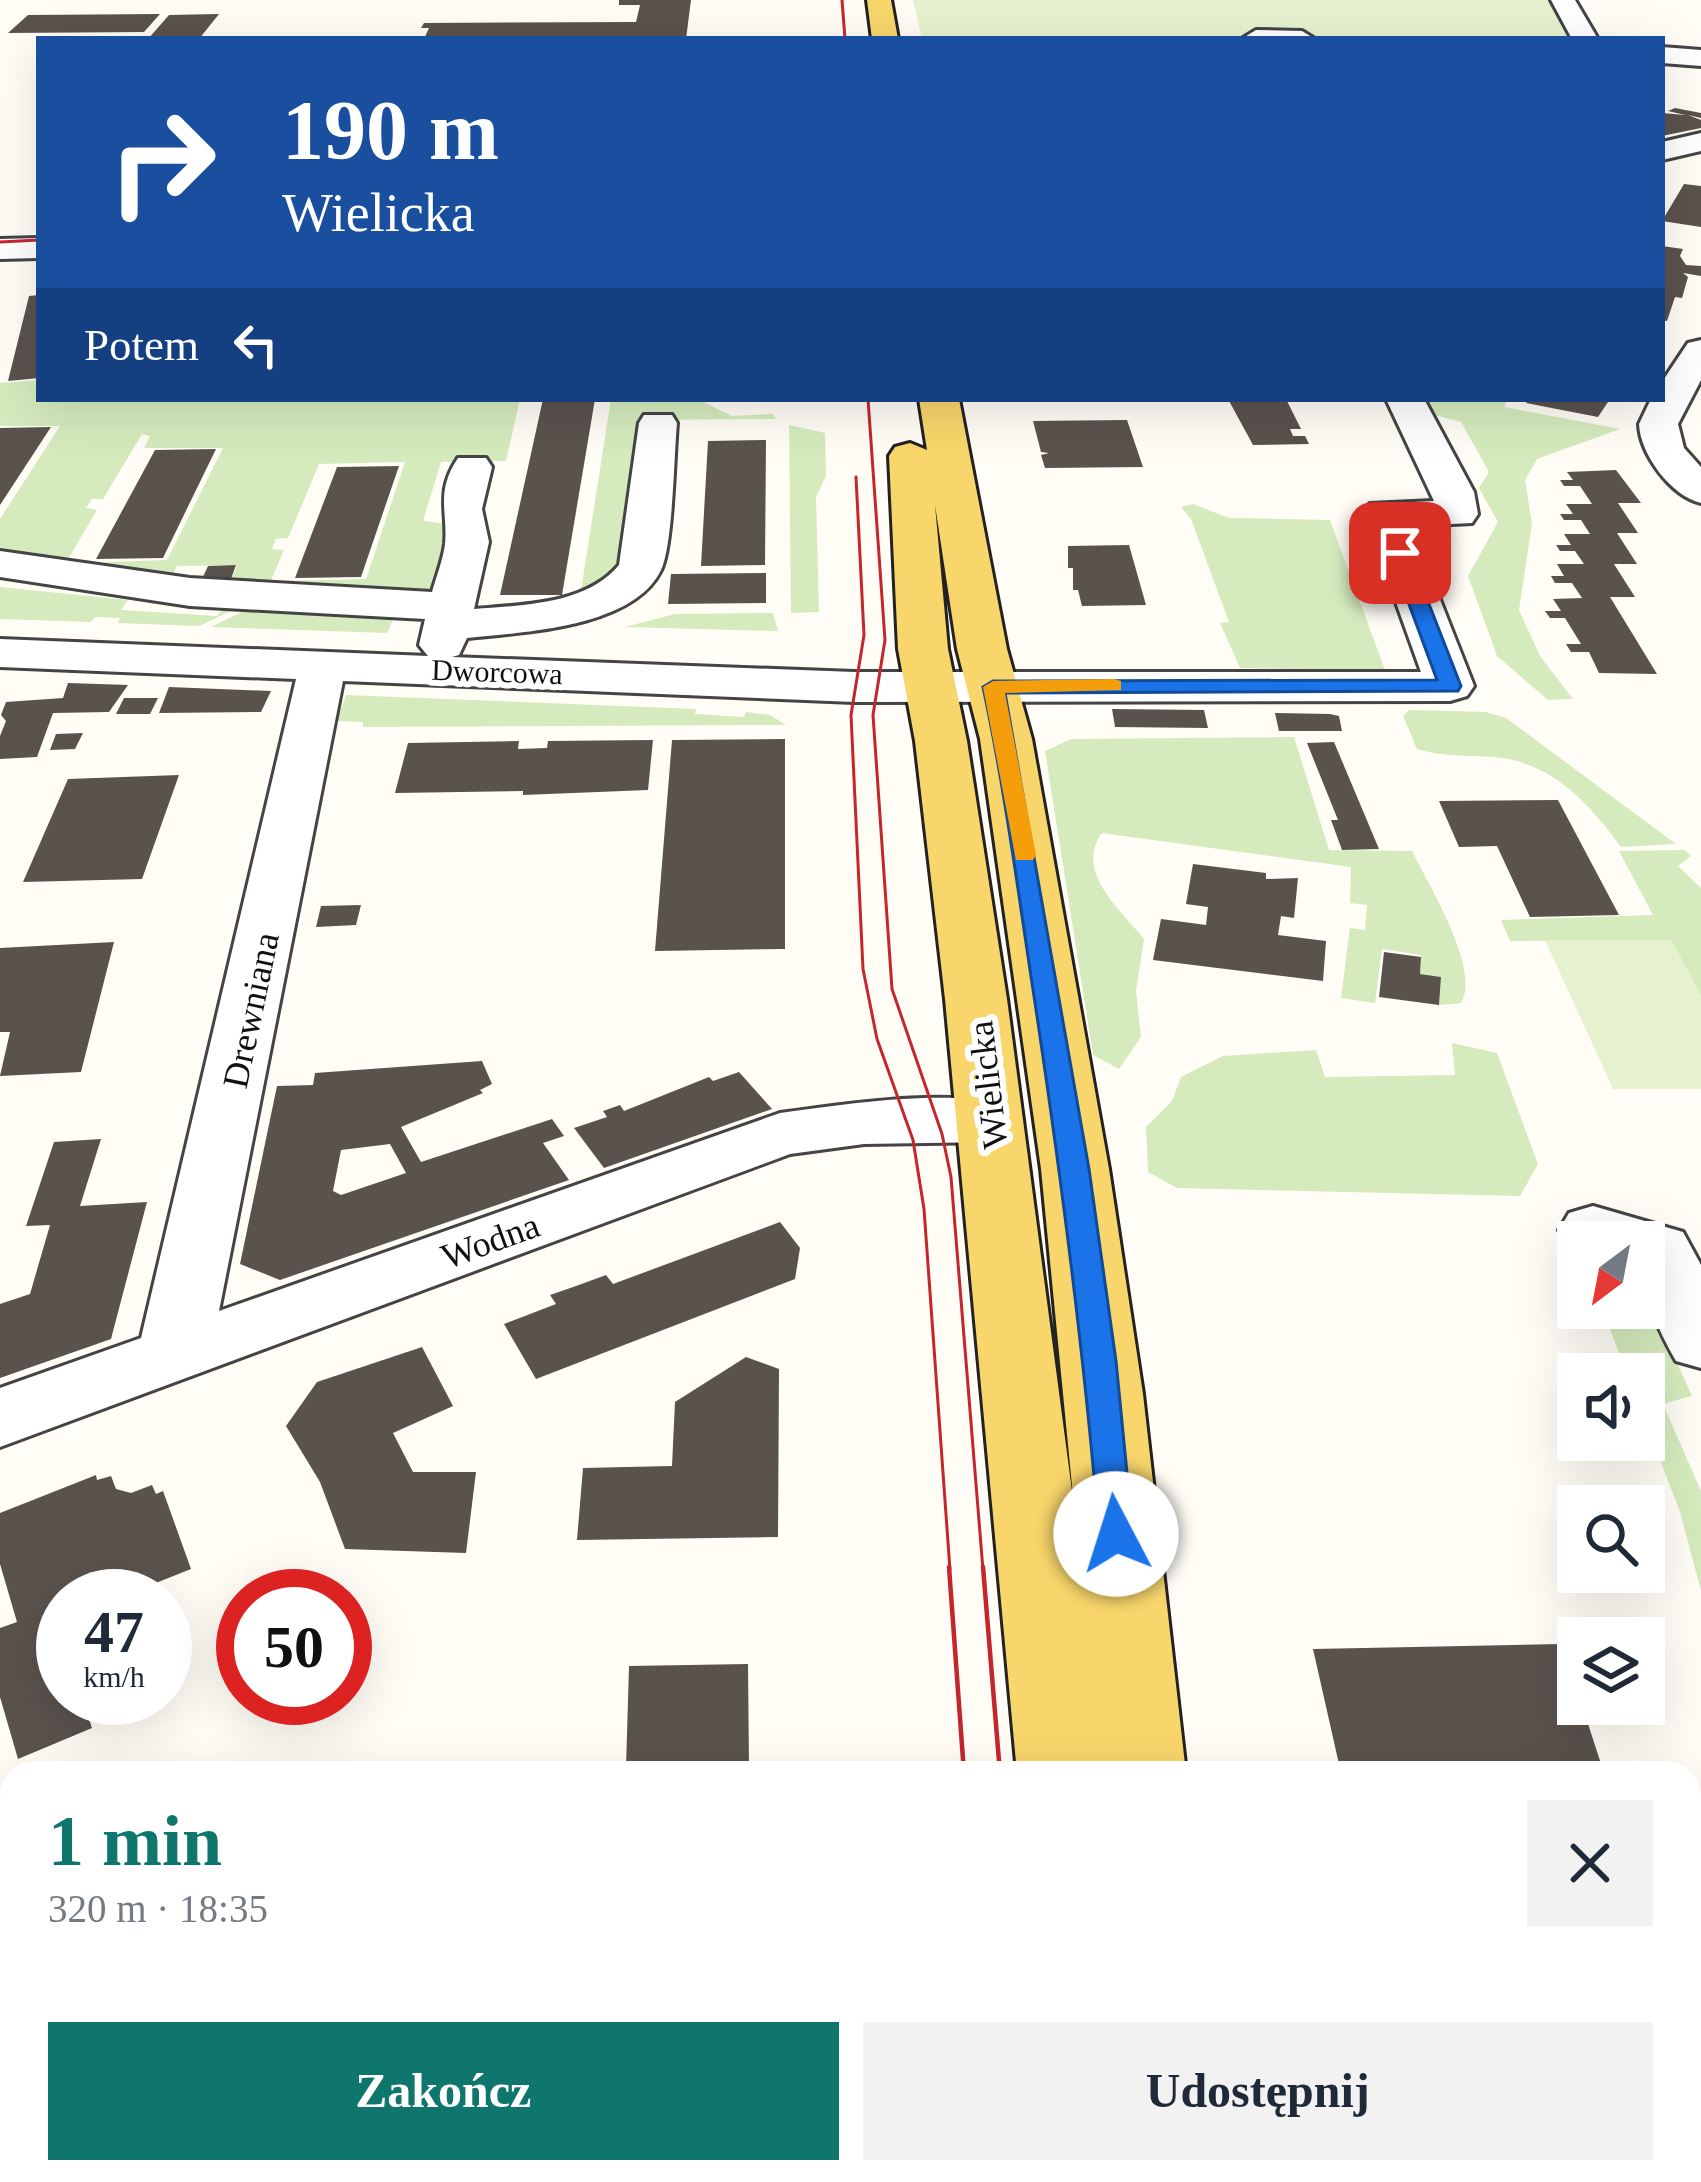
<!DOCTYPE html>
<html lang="pl">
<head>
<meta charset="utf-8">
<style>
  body { margin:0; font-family:"Times New Roman",serif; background:#f2f2f3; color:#1f2937; height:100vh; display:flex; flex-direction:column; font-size:45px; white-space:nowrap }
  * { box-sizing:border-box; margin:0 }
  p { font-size:39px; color:#747a83 }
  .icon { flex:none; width:66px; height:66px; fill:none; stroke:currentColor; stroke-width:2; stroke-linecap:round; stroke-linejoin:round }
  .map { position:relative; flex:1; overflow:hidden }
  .drawer { position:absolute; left:0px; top:1761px; width:1701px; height:423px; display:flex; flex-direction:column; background:#fff; border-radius:36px 36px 0 0; box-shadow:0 12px 48px #0002 }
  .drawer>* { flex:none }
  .top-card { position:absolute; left:36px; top:36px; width:1629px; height:366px; border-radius:0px; box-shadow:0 12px 48px #0002; background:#1a4fa0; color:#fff; overflow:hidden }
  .needle { width:78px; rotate:212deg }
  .buttons { position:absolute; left:1557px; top:1221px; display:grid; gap:24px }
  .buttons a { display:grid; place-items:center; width:108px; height:108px; border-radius:0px; background:#fff; box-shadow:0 12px 48px #0002; font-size:60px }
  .speed { position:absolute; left:36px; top:1569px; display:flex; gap:24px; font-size:60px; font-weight:700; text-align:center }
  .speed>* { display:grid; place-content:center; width:156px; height:156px; border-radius:50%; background:#fff; box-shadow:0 12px 48px #0002; line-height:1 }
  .speed small { font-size:30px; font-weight:400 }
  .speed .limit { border:18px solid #d22; background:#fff; color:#111 }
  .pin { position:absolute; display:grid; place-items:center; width:102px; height:102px; color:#fff; margin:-51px; border-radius:24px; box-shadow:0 6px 18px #0006 }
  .me { position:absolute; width:132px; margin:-66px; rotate:355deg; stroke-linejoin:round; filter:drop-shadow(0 0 9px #0008) }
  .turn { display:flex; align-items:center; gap:42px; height:252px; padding:0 48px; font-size:54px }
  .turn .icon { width:156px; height:156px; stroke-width:2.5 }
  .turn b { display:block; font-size:84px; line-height:102px }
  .then { display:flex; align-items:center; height:114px; padding:0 48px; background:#0003; gap:24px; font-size:45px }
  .round { display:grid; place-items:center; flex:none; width:126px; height:126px; border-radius:0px; background:#f2f2f3 }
  .summary { display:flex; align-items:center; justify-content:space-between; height:204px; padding:0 48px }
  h1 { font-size:72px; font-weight:600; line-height:90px; color:#0f766e }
  .action { display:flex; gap:24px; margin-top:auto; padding:24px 48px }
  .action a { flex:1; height:138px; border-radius:0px; background:#0f766e; color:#fff; font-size:48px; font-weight:600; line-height:138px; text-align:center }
  .action a+a { background:#f2f2f3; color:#1f2937 }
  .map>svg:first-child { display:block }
</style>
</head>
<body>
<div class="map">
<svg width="1701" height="2182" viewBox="0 0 1701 2182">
  <rect width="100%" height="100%" fill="#fffdf5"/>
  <path fill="#d5ebbd" d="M39 380V399H520L506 461 441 462 423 521 449 524 430 595 279 585 281 581 366 579 405 462 319 464 288 538 276 539 272 549 284 550 269 585 230 583 237 565 177 566 171 577 78 563 167 560 223 448H144L150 436 142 434 103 499H92L86 508 97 510 70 556 64 561 0 551V519L60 426H0V383Z
    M611 399H697L732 416 773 414 776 419 641 420 620 579 580 597Z
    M1426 399H1508L1504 407 1620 429 1537 459 1525 480 1532 524 1519 610 1540 656 1573 699 1548 700 1497 656 1468 576 1498 522 1479 488 1489 472 1461 422 1435 415Z
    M789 425 825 433 826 476 816 497 819 612 791 613Z
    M1193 504 1229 518 1330 520 1385 670 1240 668 1220 623 1229 622 1191 519 1181 507Z
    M0 587 128 600 121 610 217 616 225 605 242 606 199 626 118 623 120 618 95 617 91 622 0 619Z
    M250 608 396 613 387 633 211 627Z
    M773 613 778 631 625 627 675 614Z
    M346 695 696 709 695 714 744 717 746 712 770 715 786 725 363 727V722L337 721Z
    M1409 710 1486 712 1506 718 1676 844 1621 847C1589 803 1551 761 1493 757 1468 755 1441 757 1417 749L1403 716Z
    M1294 737 1329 850 1412 851C1429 886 1481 969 1461 1003L1439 1005 1441 977 1420 974 1421 955 1382 949 1375 1003 1341 998 1350 928 1365 930 1367 905 1350 903 1351 867 1102 833C1074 872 1120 909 1144 939L1136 991 1141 1037 1119 1069 1093 1055 1045 751 1071 739Z
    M1685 850 1691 856 1678 866 1701 888V996L1671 940 1510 941 1501 920 1653 915 1619 851Z
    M1452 1043 1497 1053 1538 1164 1520 1196 1177 1188 1148 1172 1146 1127 1172 1101 1181 1077 1223 1056 1316 1050 1325 1077 1455 1075Z
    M1644 1290 1692 1396 1663 1404 1701 1491V1591L1680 1512 1644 1418V1374H1627L1602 1308H1644Z"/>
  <path fill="#e6f2cf" d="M913 0H1550L1570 39 1254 35V39H922Z
    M1545 940H1671L1701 996V1089H1613Z"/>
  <path fill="#5a524d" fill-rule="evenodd" d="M619 0H691L686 39H424L429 28H421L424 23 636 22 640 5H619Z
    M160 14 144 32 8 33 28 15Z
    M219 14 199 39H148L169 15Z
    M1675 108 1701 113V118L1688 115 1701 120V128L1662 136V113L1685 115 1668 111Z
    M1684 184 1701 186V227L1662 221Z
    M1662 246 1683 249 1680 256 1686 265 1701 266V276L1683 273 1688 277 1682 298 1675 297 1667 321 1662 320Z
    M39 295V378L8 381 29 296Z
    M543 399H595L562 595H500Z
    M1228 399H1286L1301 429H1290L1293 436H1305L1309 444 1253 445Z
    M1529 399H1610L1598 417 1526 403Z
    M1127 420 1143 467 1045 468 1041 455 1049 453 1041 452 1033 421Z
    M51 427 0 505V428Z
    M766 440 765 565 701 566 708 441Z
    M216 449 163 558 96 559 155 450Z
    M399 466 361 577 295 578 337 467Z
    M1616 470 1641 503H1618L1638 533H1617L1637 564H1614L1635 597H1610L1657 674 1599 673 1589 652H1571L1566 644H1581L1565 618H1550L1545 611H1561L1553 599 1582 598 1572 583H1555L1551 576H1564L1557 564H1584L1575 551H1560L1556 545H1571L1564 534H1590L1581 520H1564L1560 514H1573L1566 504H1592L1580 486H1564L1560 480H1573L1567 472Z
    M1129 545 1146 605 1082 606 1078 590H1073V568H1068V546Z
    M236 565 231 579H202L208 566Z
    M766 573V603L668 604 671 574Z
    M68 683 128 685 109 712 53 713 37 757 0 759V736L6 721 1 715 6 702 63 698Z
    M169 687 271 691 261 712 159 713Z
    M124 698H158L150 714H116Z
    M1112 709 1204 710 1208 728 1115 727Z
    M1275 713 1330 714 1339 716 1342 731H1279Z
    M83 733 75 749 50 750 56 734Z
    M785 739V949L655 951 672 740Z
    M653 740 648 790 523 795V791L395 793 408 743 519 741 518 749 547 748 548 741Z
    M1334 742 1379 849 1342 850 1331 820H1338L1307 743Z
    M179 775 142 879 23 882 68 779Z
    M1558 800 1619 915 1530 917 1497 846 1459 847 1439 801Z
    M1193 864 1266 873V879L1298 878 1294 918 1281 916 1278 935 1326 941 1323 981 1153 960 1161 919 1206 925 1208 907 1186 904Z
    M361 905 356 925 316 927 321 906Z
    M114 942 81 1072 0 1076 10 1032H0V948Z
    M1384 952 1421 957 1420 974 1441 977 1439 1005 1379 997Z
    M482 1061 492 1084 480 1090 483 1093 401 1127 421 1162 552 1119 564 1136 543 1143 569 1180 280 1280 240 1264 277 1086 313 1085 315 1073ZM390 1144 406 1173 341 1195 333 1191 341 1150Z
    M739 1072 772 1109 604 1168 574 1128 607 1117 603 1111 620 1105 624 1111 709 1077 713 1081Z
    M101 1139 80 1206 147 1202 111 1339 0 1378V1304L30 1294 50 1225 26 1226 54 1142Z
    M780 1222 800 1248 795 1279 536 1379 504 1324 556 1304 550 1295 576 1286 606 1275 613 1284Z
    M422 1347 453 1406 393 1433 413 1472H476L466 1553 345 1549 320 1482 286 1426 317 1382Z
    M746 1357 779 1369 778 1537 577 1540 583 1468 672 1466 675 1402Z
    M96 1475 97 1480 111 1476 116 1489 131 1493 152 1485 156 1494 163 1491 191 1569 123 1596H63V1698H82L92 1728 18 1759 0 1697V1628L17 1622 0 1564V1513Z
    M1562 1644 1604 1773H1341L1313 1649Z
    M748 1664 749 1767H714L713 1773H578V1769L626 1768 629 1666Z
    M1690 2031 1701 2064V2182H1434L1431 2172H1689Z
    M314 2172H711V2182H313Z"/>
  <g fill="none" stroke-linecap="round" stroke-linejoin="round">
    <defs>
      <path id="minor" d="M1551 0H1575L1598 39H1572Z
        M1256 30 1302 31 1315 39 1243 38Z
        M1662 47 1701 50V66L1662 63Z
        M1701 133V151L1662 160V142Z
        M39 238V258L0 259V239Z
        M1701 340V380L1678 424 1684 448 1701 467V503C1671 496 1640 454 1639 424L1651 399H1662V382L1688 343Z
        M1386 399H1424L1474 492 1478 514 1472 523 1411 526 1474 686 1467 696 1450 701 854 702 343 681 219 1311 780 1113C850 1104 945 1088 1014 1106L1023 1121 1014 1136 991 1142 864 1144 790 1154 0 1447V1388L141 1338 296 679 0 667V639L428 656 419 645 425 619 190 606 0 577V551L190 578 432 592C436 577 443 560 445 544 448 511 435 492 458 458H486L492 467 482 509 489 542 474 609C521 605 586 605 619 565L639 423 644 415H672L677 423C674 456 673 545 661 570 633 628 523 632 467 638L459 655 452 657 854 672H1421L1364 513 1370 504 1434 501Z
        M1593 1206 1683 1232 1701 1265V1368L1676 1361C1650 1315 1644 1294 1644 1242H1578V1249L1569 1247 1559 1230 1569 1213Z"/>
      <path id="major" d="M867 0H891L898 39H872Z
        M919 399H959L1007 649 1032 739 1109 1169 1143 1394 1186 1773H1017L945 999 915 741 898 649 889 456 895 447 910 443 927 450ZM935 505 957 649 980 739 1041 1169 1074 1506 1007 999 967 741 948 649Z
        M1054 2172H1246L1248 2182H1054Z"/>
    </defs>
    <use href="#minor" stroke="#444" stroke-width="6"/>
    <use href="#major" stroke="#222" stroke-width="6"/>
    <use href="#minor" fill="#fff" fill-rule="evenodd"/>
    <use href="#major" fill="#f9d66b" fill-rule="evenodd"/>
    <path stroke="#c4262e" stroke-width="3" d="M842 0 845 39
      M0 242 39 240
      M868 399 885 640 873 715 892 989 942 1134 951 1177 983 1570
      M856 477 864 635 851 715 863 969 877 1039 913 1140 924 1209 950 1570"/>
    <path stroke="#c4262e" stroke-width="4.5" d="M949 1567 964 1773
      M983 1567 1000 1773
      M994 2172 995 2182
      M1031 2172 1032 2182"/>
  </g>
  <path fill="#1a73e8" stroke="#114b97" stroke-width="3" d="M1400 547 1409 553 1461 686 1458 691 1005 693 1089 1169 1116 1361 1133 1534 1128 1544 1116 1548 1104 1544 1099 1534C1084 1349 1060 1167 1032 983 1017 884 1004 785 983 687L993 681 1437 680 1390 553Z"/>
  <path fill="#f59e0b" d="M1114 679 1121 681V690L1005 693 1036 855 1033 860H1016L983 687 993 681Z"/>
  <g text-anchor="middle" stroke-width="12" stroke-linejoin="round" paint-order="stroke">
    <g font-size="30" fill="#111" stroke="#fff">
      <text transform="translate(497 672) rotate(2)" y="10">Dworcowa</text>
    </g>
    <g font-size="36" fill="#111" stroke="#fff">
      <text transform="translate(250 1010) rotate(-78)" y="13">Drewniana</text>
      <text transform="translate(987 1085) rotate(-97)" y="13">Wielicka</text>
      <text transform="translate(490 1240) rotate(-20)" y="13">Wodna</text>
    </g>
  </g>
</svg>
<div class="buttons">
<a><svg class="needle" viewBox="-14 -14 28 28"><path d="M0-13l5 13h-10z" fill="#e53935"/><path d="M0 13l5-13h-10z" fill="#747a83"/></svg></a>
<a><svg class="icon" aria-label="sound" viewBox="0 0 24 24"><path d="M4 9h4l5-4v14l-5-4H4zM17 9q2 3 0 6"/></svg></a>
<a><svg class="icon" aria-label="search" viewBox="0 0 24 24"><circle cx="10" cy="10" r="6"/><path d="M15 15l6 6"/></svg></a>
<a><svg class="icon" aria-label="layers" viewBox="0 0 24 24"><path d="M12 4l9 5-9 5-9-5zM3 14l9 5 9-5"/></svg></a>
</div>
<div class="speed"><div>47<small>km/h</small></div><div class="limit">50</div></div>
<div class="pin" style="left:1400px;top:553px;background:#d93025"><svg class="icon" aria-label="arrive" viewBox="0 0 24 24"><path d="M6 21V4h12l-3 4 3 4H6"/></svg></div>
<svg class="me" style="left:1116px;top:1534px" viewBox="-20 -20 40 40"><circle r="19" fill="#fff"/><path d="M0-13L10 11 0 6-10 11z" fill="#1a73e8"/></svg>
<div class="top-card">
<div class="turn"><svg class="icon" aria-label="right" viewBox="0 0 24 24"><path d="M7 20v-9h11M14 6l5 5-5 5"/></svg><div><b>190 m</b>Wielicka</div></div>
<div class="then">Potem<svg class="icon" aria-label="left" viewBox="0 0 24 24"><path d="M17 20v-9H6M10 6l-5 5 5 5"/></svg></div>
</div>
<section class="drawer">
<div class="summary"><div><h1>1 min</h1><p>320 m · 18:35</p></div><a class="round"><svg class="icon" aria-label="close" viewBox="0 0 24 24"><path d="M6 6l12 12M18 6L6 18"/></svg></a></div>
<div class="action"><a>Zakończ</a><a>Udostępnij</a></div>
</section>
</div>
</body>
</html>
